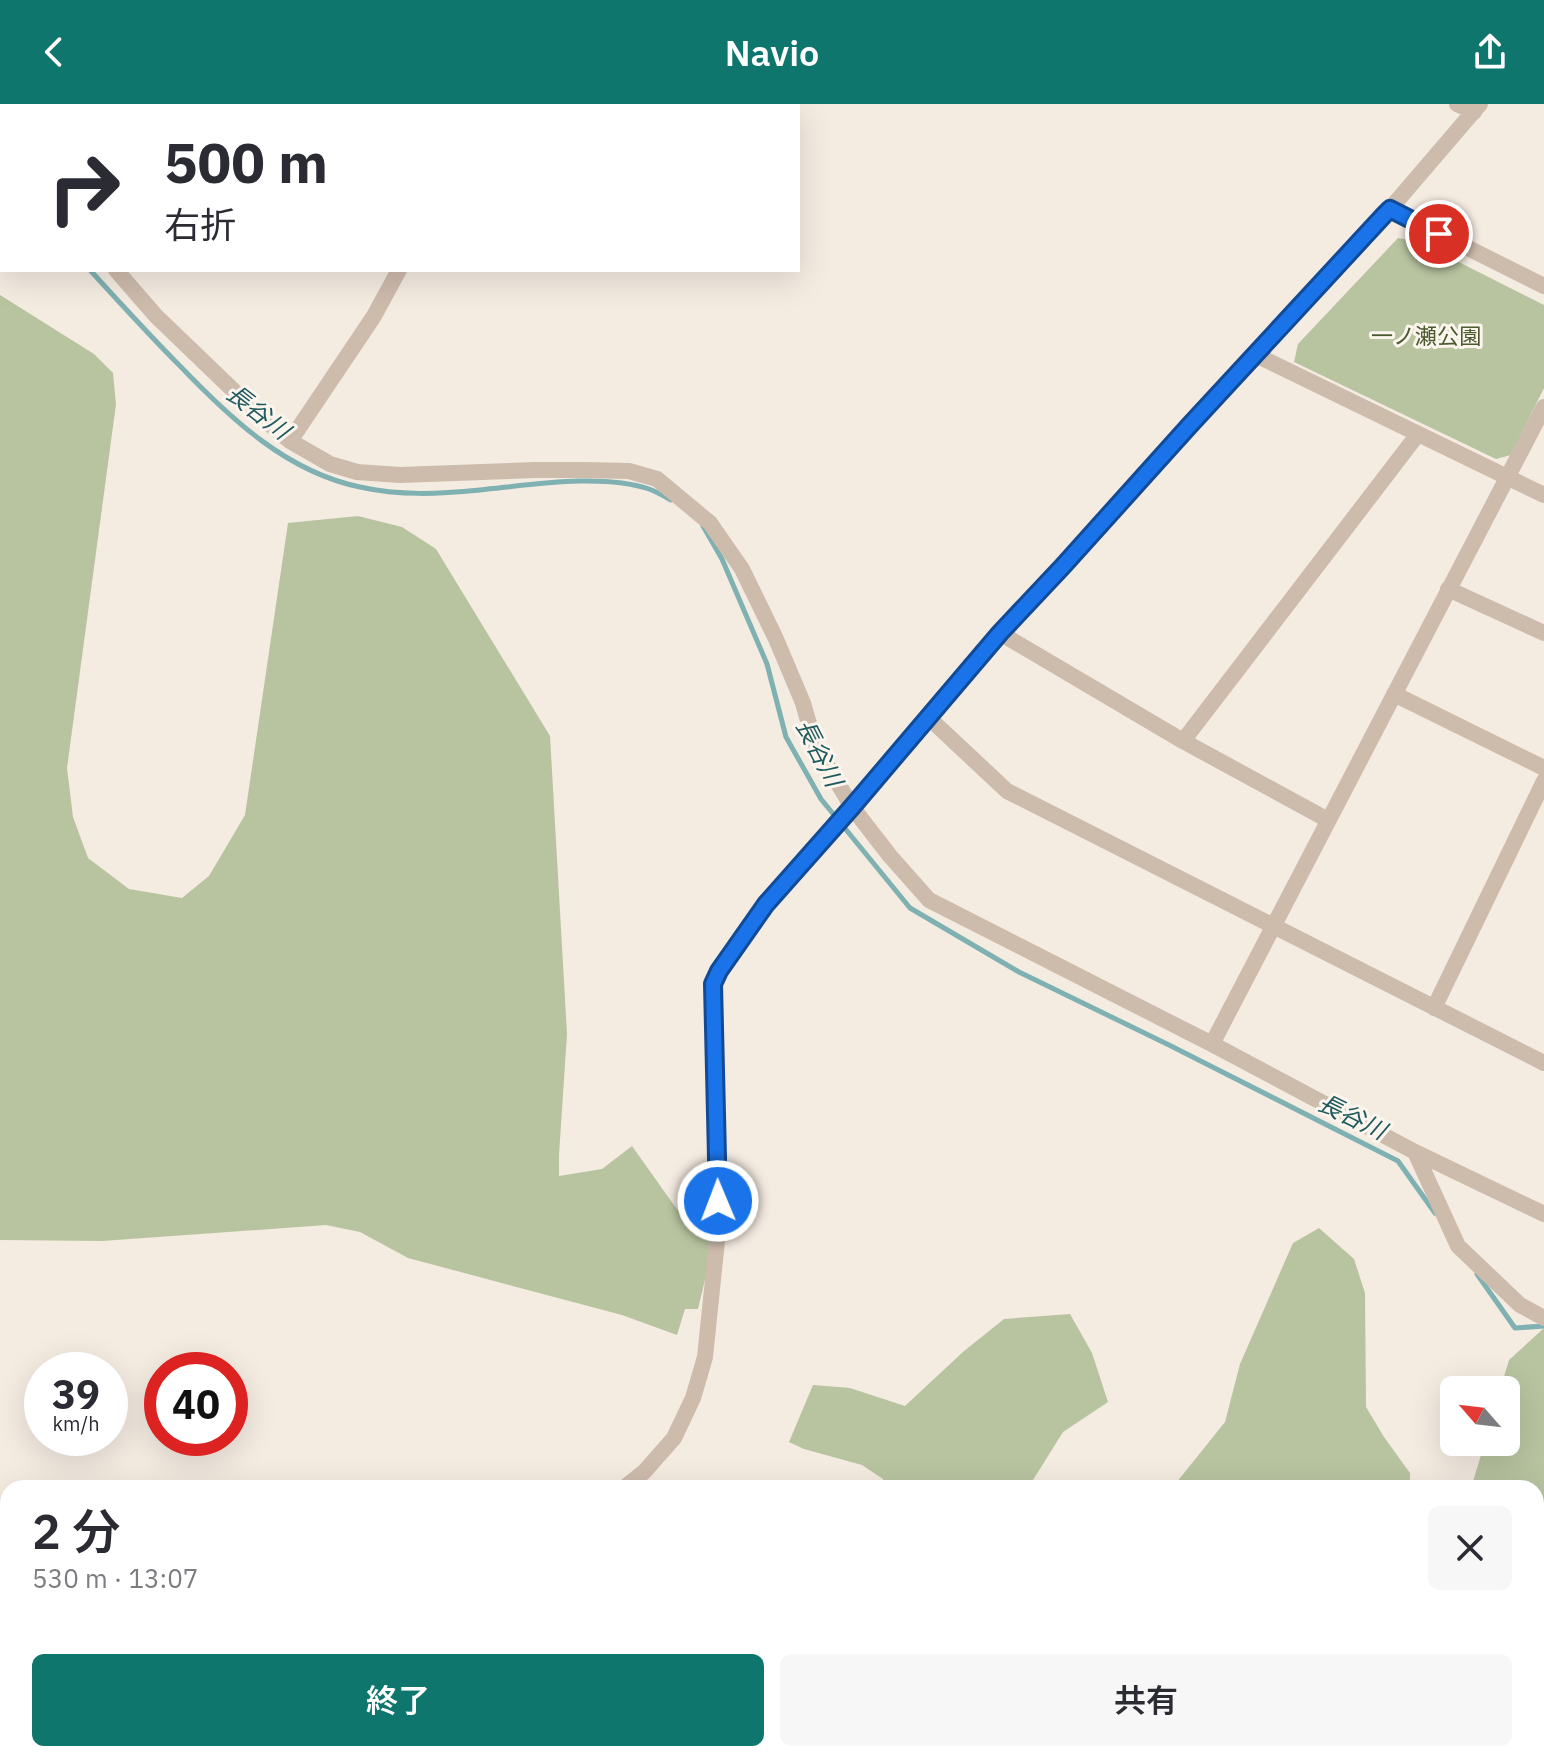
<!DOCTYPE html>
<html lang="ja">
<head>
<meta charset="utf-8">
<style>
  body { margin:0; font-family:"IBM Plex Sans","Noto Sans JP",sans-serif; background:#f7f7f7; color:#2b2b33; height:100vh; display:flex; flex-direction:column; font-size:30px; white-space:nowrap }
  * { box-sizing:border-box; margin:0 }
  p { font-size:26px; color:#7c7c81 }
  .icon { flex:none; width:44px; height:44px; fill:none; stroke:currentColor; stroke-width:2; stroke-linecap:round; stroke-linejoin:round }
  .map { position:relative; flex:1; overflow:hidden }
  .side { position:absolute; left:0px; top:1376px; width:1544px; height:282px; display:flex; flex-direction:column; background:#fff; border-radius:24px 24px 0 0; box-shadow:0 8px 32px #0002 }
  .side>* { flex:none }
  .hud { position:absolute; left:0px; top:0px; width:800px; height:168px; box-shadow:0 8px 32px #0002; background:#fff; color:#2b2b33; overflow:hidden }
  .needle { width:52px; rotate:298deg }
  .tools { position:absolute; left:1440px; top:1272px; display:grid; gap:16px }
  .tools a { display:grid; place-items:center; width:80px; height:80px; border-radius:12px; background:#fff; box-shadow:0 8px 32px #0002; font-size:40px }
  .speed { position:absolute; left:24px; top:1248px; display:flex; gap:16px; font-size:40px; font-weight:700; text-align:center }
  .speed>* { display:grid; place-content:center; width:104px; height:104px; border-radius:50%; background:#fff; box-shadow:0 8px 32px #0002; line-height:1 }
  .speed small { font-size:20px; font-weight:400 }
  .speed .limit { border:12px solid #d22; background:#fff; color:#111 }
  .pin { position:absolute; display:grid; place-items:center; width:68px; height:68px; color:#fff; margin:-34px; border:4px solid #fff; border-radius:50%; box-shadow:0 2px 8px #0007 }
  .me { position:absolute; width:88px; margin:-44px; rotate:359deg; stroke-linejoin:round; filter:drop-shadow(0 0 6px #0008) }
  .turn { display:flex; align-items:center; gap:28px; height:168px; padding:0 32px; font-size:36px }
  .turn .icon { width:104px; height:104px; stroke-width:2.5 }
  .turn b { display:block; font-size:56px; line-height:68px }
  .round { display:grid; place-items:center; flex:none; width:84px; height:84px; border-radius:12px; background:#f7f7f7 }
  .head { display:flex; align-items:center; justify-content:space-between; height:136px; padding:0 32px }
  h1 { font-size:48px; font-weight:600; line-height:60px }
  .action { display:flex; gap:16px; margin-top:auto; padding:16px 32px }
  .action a { flex:1; height:92px; border-radius:12px; background:#0f766e; color:#fff; font-size:32px; font-weight:600; line-height:92px; text-align:center }
  .action a+a { background:#f7f7f7; color:#2b2b33 }
  header { display:flex; justify-content:space-between; align-items:center; height:104px; padding:0 32px; background:#0f766e; color:#fff; font-size:36px; font-weight:600 }
  .map>svg:first-child { display:block }
</style>
</head>
<body>
<header><svg class="icon" aria-label="back" viewBox="0 0 24 24"><path d="M15 5l-7 7 7 7"/></svg>Navio<svg class="icon" aria-label="share" viewBox="0 0 24 24"><path d="M12 15V3M7 8l5-5 5 5M5 13v7h14v-7"/></svg></header>
<div class="map">
<svg width="1544" height="1657" viewBox="0 0 1544 1657">
  <rect width="100%" height="100%" fill="#f4ebe1"/>
  <path fill="#b8c4a0" d="M1398 134 1419 138 1544 201V284L1511 351 1496 355 1294 258 1298 240Z
    M0 191 94 250 113 269 116 300 67 664 73 713 88 754 129 785 182 794 209 772 245 711 288 419 358 412 402 423 436 445 550 632 567 930 559 1051V1072L602 1065 632 1042 676 1104 713 1142 698 1205H685L677 1231 622 1211 408 1154 360 1128 326 1121 102 1137 0 1136Z
    M1319 1124 1354 1155 1365 1189 1366 1303 1384 1333 1410 1369V1384H1172L1225 1318 1240 1260 1293 1139Z
    M1070 1210 1092 1249 1108 1298 1063 1328 1028 1384H884L883 1375 862 1361 804 1345 789 1338 813 1281 850 1284 905 1302 964 1247 1004 1215Z
    M1544 1224V1576L1536 1577V1384H1471L1485 1338H1506V1286H1500L1509 1256Z
    M1002 1650H1155L1146 1657H1001Z"/>
  <g fill="none" stroke-linecap="round" stroke-linejoin="round">
    <path stroke="#7fb0b2" stroke-width="5" d="M0 65 2 67
      M90 166C120 199 150 232 181 263 231 315 287 368 360 383 400 392 439 390 480 386 530 381 601 369 649 385 657 388 664 392 671 396
      M703 422 722 455 767 560 786 633 821 695 910 804 1019 868 1169 941 1398 1057 1435 1109
      M1477 1170 1515 1224 1544 1222"/>
    <path stroke="#cdbbac" stroke-width="16" d="M1457 0 1474 8
      M466 2 467 0
      M0 25 2 27
      M1390 105 1544 182
      M116 166 156 212 261 313 290 337 330 360 357 368 400 371 535 366H584L629 367 657 375 710 419 742 465 776 535 803 599 815 641 852 703 890 752 929 796 1212 940 1415 1048 1544 1110
      M1256 251 1544 391
      M290 337 374 212 399 166
      M1448 485 1544 529
      M1000 529 1183 637 1328 716
      M1394 590 1544 664
      M928 613 1007 687 1544 959
      M1183 637 1418 330
      M1434 904 1544 677
      M1212 940 1544 303
      M1415 1048 1458 1142 1520 1201 1544 1214
      M624 1384 644 1368 674 1334 693 1294 705 1253 718 1127 713 880 719 867 766 800 852 703 1000 529 1063 462 1189 322 1390 105 1480 0
      M1536 1588 1544 1586
      M651 1650 663 1657
      M297 1657 304 1650"/>
  </g>
  <g fill="none" stroke-linecap="round" stroke-linejoin="round">
    <defs>
      <path id="route" d="M718 1097 713 880 719 867 766 800 852 703 1000 529 1063 462 1189 322 1384 111 1390 105 1439 130"/>
    </defs>
    <use href="#route" stroke="#114b97" stroke-width="20"/>
    <use href="#route" stroke="#1a73e8" stroke-width="14"/>
  </g>
  <g text-anchor="middle" stroke-width="6" stroke-linejoin="round" paint-order="stroke">
    <g font-size="22" fill="#4a5a2e" stroke="#fbf5ee">
      <text x="1426" y="240">一ノ瀬公園</text>
    </g>
    <g font-size="24" font-style="italic" fill="#1f5a5e" stroke="#fbf5ee">
      <text transform="translate(258 308) rotate(38)" y="8">長谷川</text>
      <text transform="translate(819 649) rotate(63)" y="8">長谷川</text>
      <text transform="translate(1352 1013) rotate(26)" y="8">長谷川</text>
    </g>
  </g>
</svg>
<div class="tools">
<a><svg class="needle" viewBox="-14 -14 28 28"><path d="M0-13l5 13h-10z" fill="#e53935"/><path d="M0 13l5-13h-10z" fill="#7c7c81"/></svg></a>
</div>
<div class="speed"><div>39<small>km/h</small></div><div class="limit">40</div></div>
<div class="pin" style="left:1439px;top:130px;background:#d93025"><svg class="icon" aria-label="arrive" viewBox="0 0 24 24"><path d="M6 21V4h12l-3 4 3 4H6"/></svg></div>
<svg class="me" style="left:718px;top:1097px" viewBox="-20 -20 40 40"><circle r="17" fill="#1a73e8" stroke="#fff" stroke-width="3"/><path d="M0-11L8 9 0 5-8 9z" fill="#fff"/></svg>
<div class="hud">
<div class="turn"><svg class="icon" aria-label="right" viewBox="0 0 24 24"><path d="M7 20v-9h11M14 6l5 5-5 5"/></svg><div><b>500 m</b>右折</div></div>
</div>
<section class="side">
<div class="head"><div><h1>2 分</h1><p>530 m · 13:07</p></div><a class="round"><svg class="icon" aria-label="close" viewBox="0 0 24 24"><path d="M6 6l12 12M18 6L6 18"/></svg></a></div>
<div class="action"><a>終了</a><a>共有</a></div>
</section>
</div>
</body>
</html>
